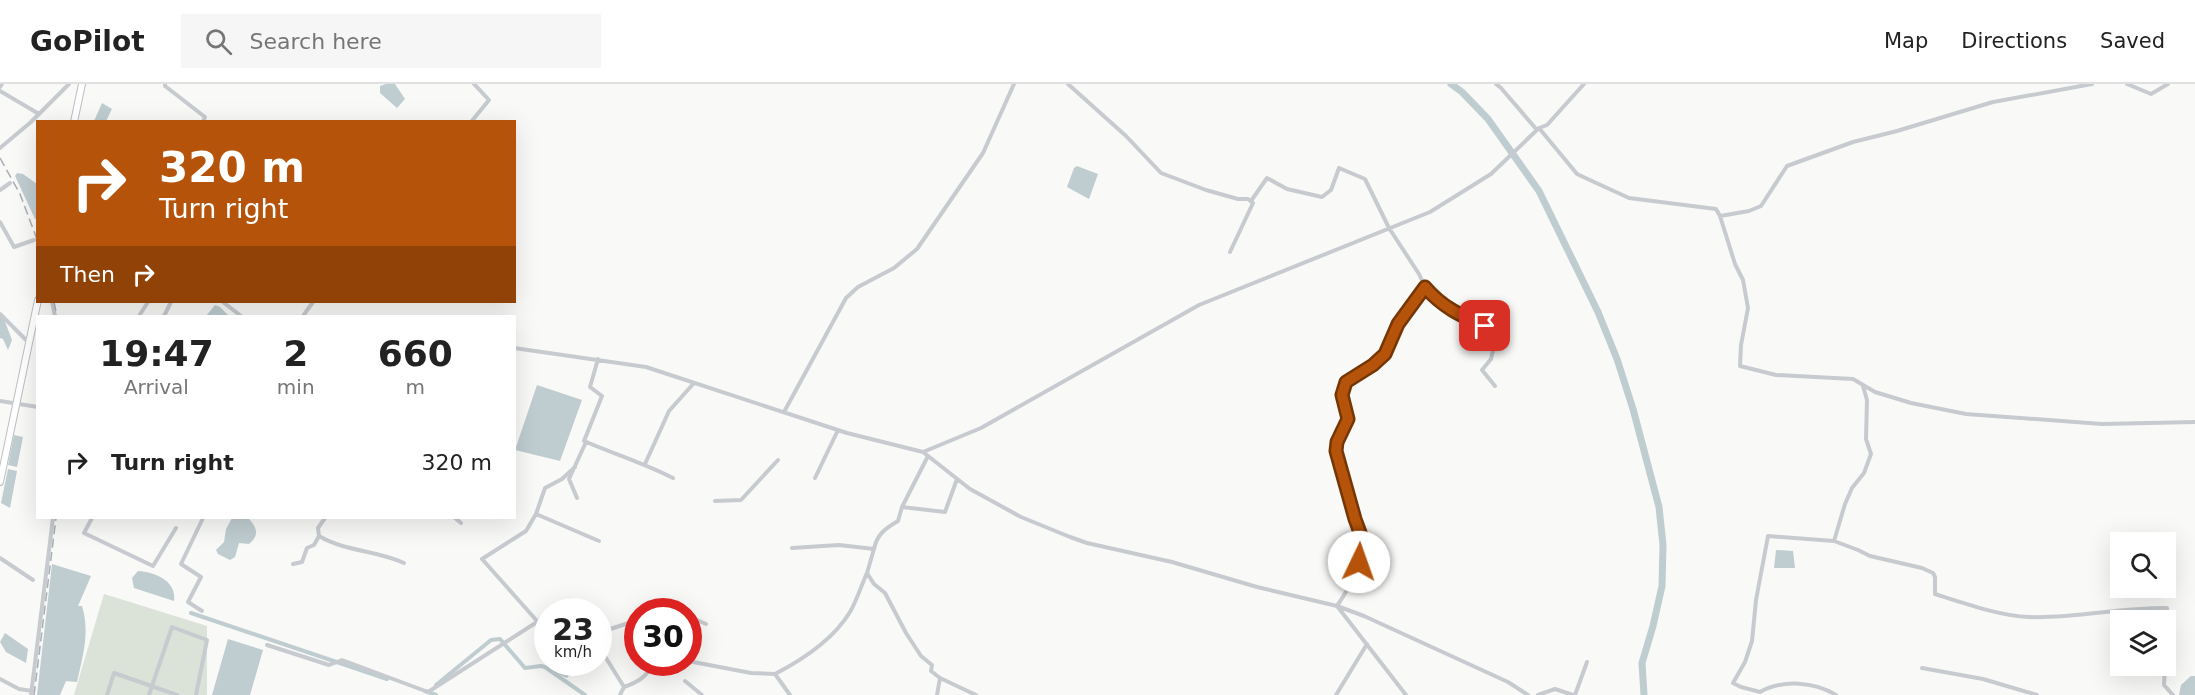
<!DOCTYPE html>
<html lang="en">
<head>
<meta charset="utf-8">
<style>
  body { margin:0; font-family:"DejaVu Sans",sans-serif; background:#f6f6f6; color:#222; height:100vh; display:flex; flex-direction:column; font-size:22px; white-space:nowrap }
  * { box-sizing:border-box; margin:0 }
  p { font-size:20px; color:#767676 }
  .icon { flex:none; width:33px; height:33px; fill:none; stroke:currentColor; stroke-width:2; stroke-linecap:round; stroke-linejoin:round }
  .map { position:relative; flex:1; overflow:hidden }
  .sheet { position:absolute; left:36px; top:231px; width:480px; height:204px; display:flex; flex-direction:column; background:#fff; border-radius:0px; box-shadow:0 6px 24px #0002 }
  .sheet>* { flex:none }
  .top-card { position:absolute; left:36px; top:36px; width:480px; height:183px; border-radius:0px; box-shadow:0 6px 24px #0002; background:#b45309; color:#fff; overflow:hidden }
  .fabs { position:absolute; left:2110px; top:448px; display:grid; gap:12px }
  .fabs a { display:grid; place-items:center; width:66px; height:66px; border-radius:0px; background:#fff; box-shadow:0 6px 24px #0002; font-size:30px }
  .speed { position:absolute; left:534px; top:514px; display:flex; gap:12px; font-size:30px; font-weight:700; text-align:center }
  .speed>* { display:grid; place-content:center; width:78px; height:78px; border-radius:50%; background:#fff; box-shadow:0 6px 24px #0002; line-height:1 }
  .speed small { font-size:15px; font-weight:400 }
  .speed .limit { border:9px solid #d22; background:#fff; color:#111 }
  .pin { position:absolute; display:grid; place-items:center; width:51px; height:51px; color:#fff; margin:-26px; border-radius:12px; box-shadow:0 3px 9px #0006 }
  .me { position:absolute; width:66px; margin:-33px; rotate:3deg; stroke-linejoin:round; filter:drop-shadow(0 0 4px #0008) }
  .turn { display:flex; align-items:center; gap:21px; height:126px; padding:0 24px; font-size:27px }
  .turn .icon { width:78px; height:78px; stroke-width:2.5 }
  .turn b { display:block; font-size:42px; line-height:51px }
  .then { display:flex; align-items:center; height:57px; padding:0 24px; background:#0003; gap:12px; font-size:22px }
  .eta { display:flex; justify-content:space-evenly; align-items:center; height:102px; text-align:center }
  .eta b { font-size:36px; font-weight:800; line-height:42px }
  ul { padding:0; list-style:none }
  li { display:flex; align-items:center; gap:18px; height:90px; padding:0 24px }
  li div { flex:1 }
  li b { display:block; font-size:22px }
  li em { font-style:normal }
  header { display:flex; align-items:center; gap:36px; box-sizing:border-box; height:84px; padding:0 30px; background:#fff; border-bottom:2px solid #e0e0e0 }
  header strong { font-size:28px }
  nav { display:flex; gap:33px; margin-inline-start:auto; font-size:21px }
  .search { width:420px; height:54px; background:#f6f6f6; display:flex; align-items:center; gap:15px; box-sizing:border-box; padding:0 21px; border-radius:0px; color:#767676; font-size:22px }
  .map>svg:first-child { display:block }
</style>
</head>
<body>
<header>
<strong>GoPilot</strong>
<div class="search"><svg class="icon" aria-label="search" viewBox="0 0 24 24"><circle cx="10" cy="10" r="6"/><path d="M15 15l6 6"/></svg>Search here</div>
<nav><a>Map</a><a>Directions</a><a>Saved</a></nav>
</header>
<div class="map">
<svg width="2195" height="611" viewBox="0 0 2195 611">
  <rect width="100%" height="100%" fill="#f9f9f7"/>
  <path fill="#dbe2d7" d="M104 510 207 542V611H74Z"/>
  <path fill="#bfccd0" d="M386 0H395L405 15 397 24 380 9V2Z
    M102 19 112 25 106 37H94Z
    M1077 82 1098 90 1089 115 1067 103 1074 84Z
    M17 89 23 90 37 100V135H35L15 92Z
    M215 221 220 223 229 232H206Z
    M0 232 4 235 12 256 8 266 3 255 0 254Z
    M537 301 582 316 560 377 515 366Z
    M14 351 23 353 17 383 8 381Z
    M8 385 17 387 10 424 1 419Z
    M232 434H248C257 443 260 451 249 460L239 459 235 473 230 476 218 470 216 466 224 458 226 445Z
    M1776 466 1793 467 1795 484H1774Z
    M52 480 91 492 78 522H82C90 548 83 572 77 598L66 597 60 611H37Z
    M138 487C155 488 177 497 174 517L134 504 132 494Z
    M5 549 28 565 26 579 6 568 0 558Z
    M228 555 263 566 250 611H212Z
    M550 579H574V585L567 594 556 589Z
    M2191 592H2195V611H2179L2181 601Z"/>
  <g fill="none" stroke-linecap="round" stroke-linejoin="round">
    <path stroke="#bfccd0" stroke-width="4" d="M191 529 387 595
      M436 601 491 556 500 555 525 584 541 582 545 583 585 611
      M425 607 436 611"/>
    <path stroke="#bfccd0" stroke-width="7" d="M1451 0 1462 8 1488 35 1539 107 1598 228 1617 275 1633 325 1659 423 1663 461 1662 502 1653 542 1642 579 1644 611"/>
    <defs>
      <path id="highway" d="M74 38 82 0
        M0 398 38 216"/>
    </defs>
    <use href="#highway" stroke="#bbbfc2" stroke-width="8"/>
    <path stroke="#c7cbcf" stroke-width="4" d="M165 0V2L205 33 203 38
      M1068 0 1126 52 1161 89 1206 106 1238 115H1248L1253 119 1230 168
      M1496 0 1501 4 1537 46
      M2127 0 2151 10 2168 0
      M0 3 2 0
      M0 7 39 30
      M471 38 489 16 474 0
      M1539 44 1577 90 1605 103 1629 114 1716 125 1720 132 1735 180 1743 196 1748 224 1741 261 1740 282 1776 291 1853 295 1875 308 1911 319 1966 330 2102 340 2195 338
      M0 64 31 38 69 0
      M0 106 10 99
      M1251 117 1267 94 1287 105 1322 113 1331 106 1339 84 1365 95 1389 144 1419 190 1425 203 1398 240 1385 269 1373 281 1345 298 1342 311 1348 335 1337 358 1336 367 1362 454C1363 477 1350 503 1337 522L1364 532 1508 598 1528 611
      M1720 132 1749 127 1761 122 1787 82 1853 58 1897 47 1993 18 2092 0
      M0 138 14 163 34 156
      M1425 203 1437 216 1457 230 1485 241 1493 254 1494 262 1491 275 1482 286 1495 302
      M52 218 55 232
      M223 218 241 232
      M0 230 29 259
      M139 232 148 218
      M164 232 171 218
      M303 232 313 218
      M514 264 646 283 847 349 923 368 981 344 1199 221 1430 128 1491 90 1539 44 1547 41 1584 0
      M598 275 590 303 602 312 584 357C614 370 644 379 673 394
      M0 317 38 323
      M784 328 846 214 858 203 894 184 917 165 983 69 1014 0
      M923 368 970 405 1021 433 1070 453 1087 459 1172 478 1257 503 1337 522 1406 611
      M645 380 669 327 694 299
      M815 394 838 346
      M577 414 569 395 586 358
      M715 417 741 416 778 376
      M902 423 928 372
      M536 430 599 457
      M92 434 84 449 153 482 176 444
      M325 434 318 444 319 452C346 468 377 466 404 479
      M455 434 461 439
      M1834 457 1845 420 1852 404 1864 389 1871 370 1866 355 1867 316 1863 302
      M792 464 839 461 874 465C877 450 886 444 898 437L902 423 945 428 957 395
      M874 465 867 489 874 500 885 509 906 549 921 572 932 581 931 587 940 594
      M0 474 33 496
      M293 480 302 478 307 464 314 461 319 452
      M202 527 188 518 201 493 181 480 203 434
      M552 528 571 516 578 528
      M662 528H678
      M688 532 706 540
      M537 537 482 475 526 447 536 430 545 404 562 395 575 383
      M598 549 638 536
      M267 561 329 581 342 576 428 608 548 531
      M598 561 624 603
      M688 577 751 589 775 590 790 611
      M2165 582 2164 601 2173 611
      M1922 584 1983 595 2037 611
      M775 590C802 576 833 556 850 528 857 516 861 502 867 489
      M0 595 19 605 32 607
      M685 597 702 611
      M31 611 53 434
      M107 611 114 589 177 611
      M149 611 172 543 207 556 196 611
      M620 611 624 603C638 598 647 593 653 579
      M937 611 940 594 976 611
      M1336 611 1367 560
      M1538 611 1555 605 1573 611
      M1575 611 1587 578
      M1836 611C1815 598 1783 595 1760 608L1741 603 1733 599 1745 578 1752 557 1756 516 1768 452 1834 457 1858 466 1870 472 1922 484 1933 489 1935 493V510C1963 519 2000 532 2029 533 2075 535 2121 523 2167 524L2169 558 2166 577"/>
    <use href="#highway" stroke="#fff" stroke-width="6"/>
    <path stroke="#a7aeb4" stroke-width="1.5" stroke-dasharray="9 4.5" stroke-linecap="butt" d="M0 74 20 110 38 158
      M54 218 57 232
      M34 611 56 434"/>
  </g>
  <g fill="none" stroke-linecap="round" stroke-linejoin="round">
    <defs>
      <path id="route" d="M1359 478 1362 454 1355 435 1336 367 1337 358 1348 335 1342 311 1346 298 1373 281 1385 270 1398 240 1425 203C1442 223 1461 232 1485 242"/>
    </defs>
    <use href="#route" stroke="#753606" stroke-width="15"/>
    <use href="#route" stroke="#b45309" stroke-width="10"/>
  </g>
</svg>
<div class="fabs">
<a><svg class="icon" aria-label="search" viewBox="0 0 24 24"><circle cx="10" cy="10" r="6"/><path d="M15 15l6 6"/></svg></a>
<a><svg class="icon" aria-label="layers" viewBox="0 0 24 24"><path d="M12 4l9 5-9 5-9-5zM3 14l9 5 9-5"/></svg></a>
</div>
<div class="speed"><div>23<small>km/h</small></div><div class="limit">30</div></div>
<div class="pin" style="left:1485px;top:242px;background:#d93025"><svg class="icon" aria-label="arrive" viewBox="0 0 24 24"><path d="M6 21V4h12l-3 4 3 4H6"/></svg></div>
<svg class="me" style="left:1359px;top:478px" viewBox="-20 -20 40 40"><circle r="19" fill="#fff"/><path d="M0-13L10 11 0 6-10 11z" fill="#b45309"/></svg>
<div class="top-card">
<div class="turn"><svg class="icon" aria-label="right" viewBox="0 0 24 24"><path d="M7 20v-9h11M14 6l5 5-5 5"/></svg><div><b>320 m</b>Turn right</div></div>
<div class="then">Then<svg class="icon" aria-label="right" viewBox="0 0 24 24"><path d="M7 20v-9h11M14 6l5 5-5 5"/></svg></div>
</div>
<section class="sheet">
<div class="eta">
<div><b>19:47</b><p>Arrival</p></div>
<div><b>2</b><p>min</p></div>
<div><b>660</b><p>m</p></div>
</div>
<ul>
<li><svg class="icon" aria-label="right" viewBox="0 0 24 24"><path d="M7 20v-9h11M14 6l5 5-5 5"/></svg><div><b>Turn right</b></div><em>320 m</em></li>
</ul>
</section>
</div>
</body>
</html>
